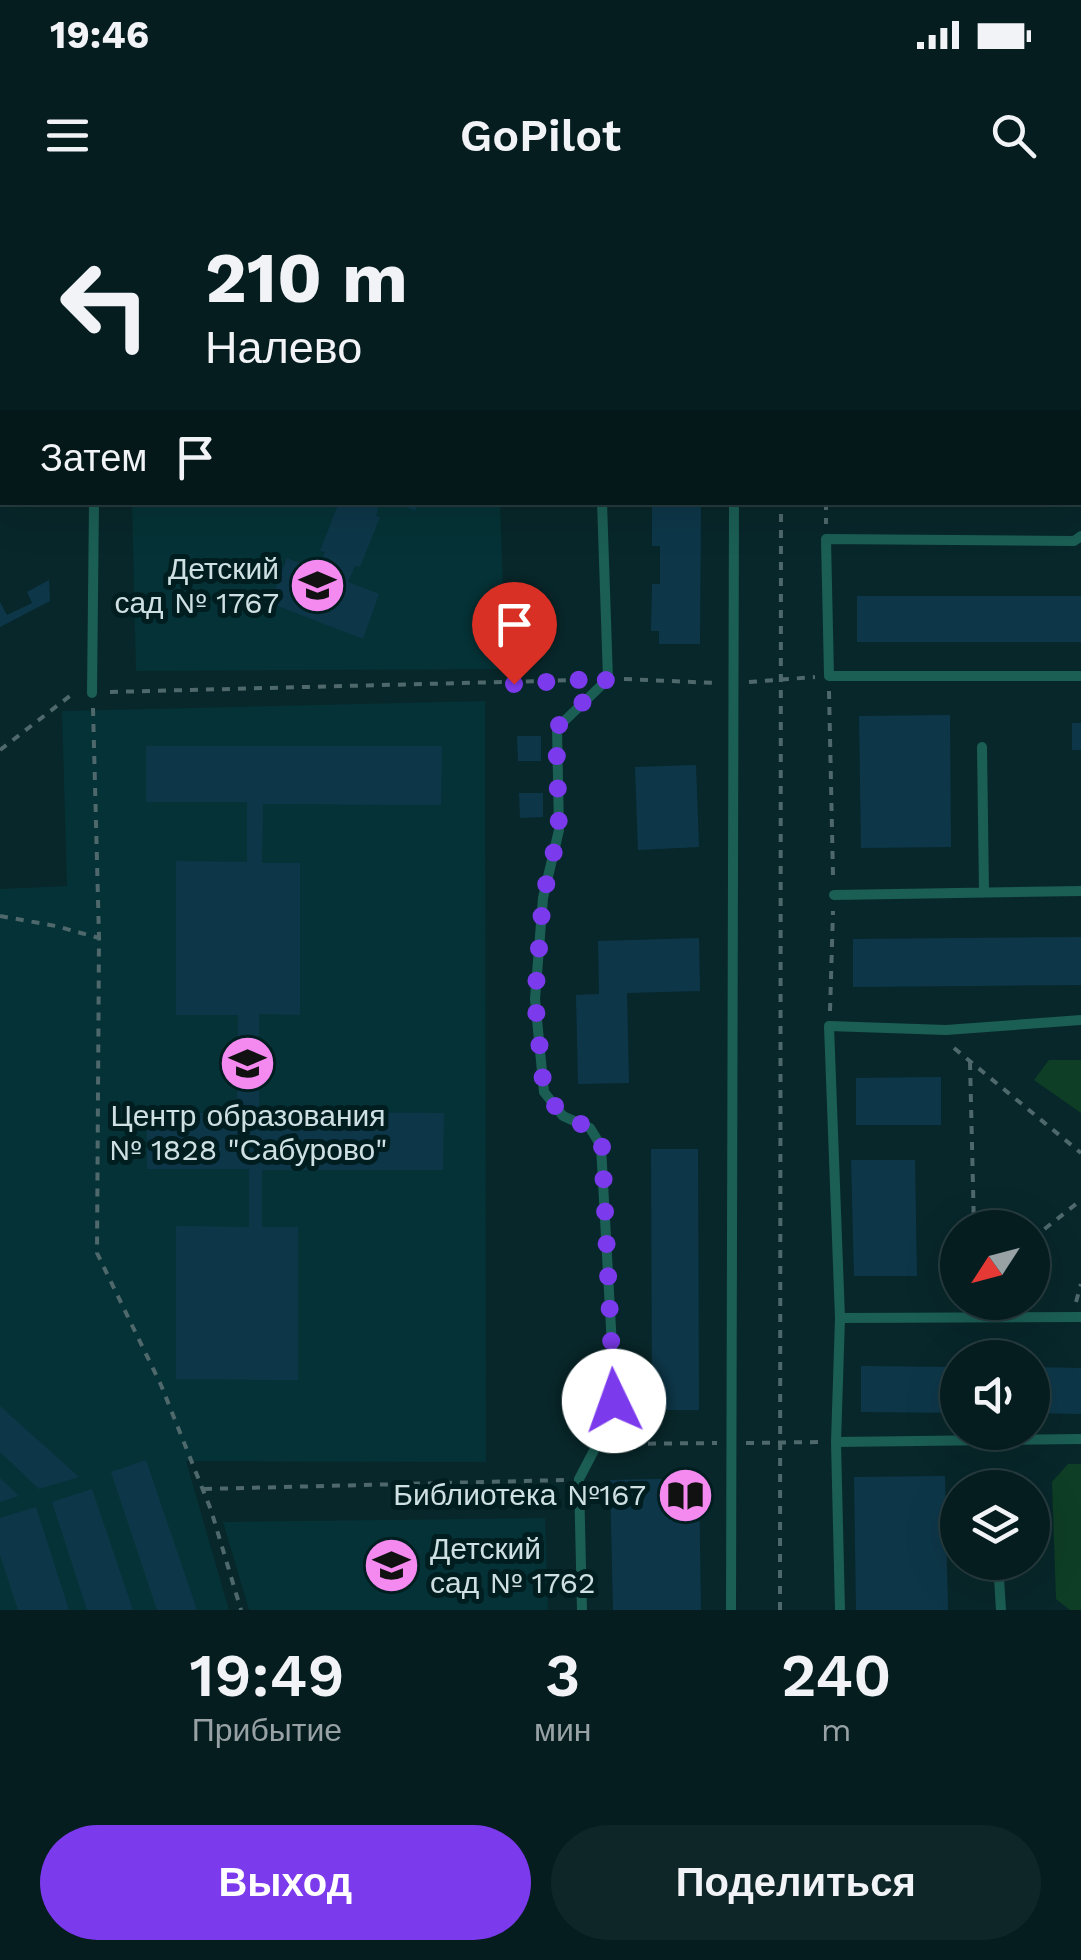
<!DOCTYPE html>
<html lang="ru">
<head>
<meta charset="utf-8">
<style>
  body { margin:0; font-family:"Work Sans",sans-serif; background:#0f2629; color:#f1f3f6; height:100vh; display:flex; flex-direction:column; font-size:38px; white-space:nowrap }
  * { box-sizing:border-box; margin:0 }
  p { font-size:32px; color:#98a2a5 }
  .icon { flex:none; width:55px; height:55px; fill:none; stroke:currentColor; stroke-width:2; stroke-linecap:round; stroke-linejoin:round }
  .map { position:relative; height:1410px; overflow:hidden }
  .sheet { display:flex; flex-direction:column; background:#061d20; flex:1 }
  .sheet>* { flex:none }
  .top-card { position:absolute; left:0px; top:0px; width:1082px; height:305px; box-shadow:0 10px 40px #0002,0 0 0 2px #273b3e; background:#061d20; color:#f1f3f6; overflow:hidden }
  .needle { width:65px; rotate:234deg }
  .controls { position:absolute; left:940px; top:1010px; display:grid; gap:20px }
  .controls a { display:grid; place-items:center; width:110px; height:110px; border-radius:50%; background:#061d20; box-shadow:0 10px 40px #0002,0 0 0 2px #273b3e; font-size:50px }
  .pin { position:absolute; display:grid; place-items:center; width:85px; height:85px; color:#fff; margin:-102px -42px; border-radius:50% 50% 50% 0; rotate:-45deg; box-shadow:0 0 10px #0007 }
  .pin .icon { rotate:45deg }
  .me { position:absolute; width:110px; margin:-55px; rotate:357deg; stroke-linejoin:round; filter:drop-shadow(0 0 8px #0008) }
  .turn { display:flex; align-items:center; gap:35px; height:210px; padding:0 40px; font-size:45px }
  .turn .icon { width:130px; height:130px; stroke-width:2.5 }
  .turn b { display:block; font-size:70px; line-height:85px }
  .then { display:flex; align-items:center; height:95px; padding:0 40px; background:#0003; gap:20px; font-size:38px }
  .eta { display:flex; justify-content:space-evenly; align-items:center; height:170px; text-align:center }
  .eta b { font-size:60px; font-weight:600; line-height:70px }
  .button { display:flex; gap:20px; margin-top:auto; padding:20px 40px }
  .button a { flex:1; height:115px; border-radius:60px; background:#7c3aed; color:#fff; font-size:40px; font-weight:600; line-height:115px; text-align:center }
  .button a+a { background:#0f2629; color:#f1f3f6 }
  .status { display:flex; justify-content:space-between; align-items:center; height:70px; padding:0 50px; background:#061d20; direction:ltr }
  .status svg { height:28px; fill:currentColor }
  header { display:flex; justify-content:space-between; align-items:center; height:130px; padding:0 40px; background:#061d20; font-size:45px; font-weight:600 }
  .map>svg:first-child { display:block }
</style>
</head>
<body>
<div class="status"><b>19:46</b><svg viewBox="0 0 49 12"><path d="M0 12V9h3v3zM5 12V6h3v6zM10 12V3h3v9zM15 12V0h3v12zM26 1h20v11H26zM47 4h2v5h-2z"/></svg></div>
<header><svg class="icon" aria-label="menu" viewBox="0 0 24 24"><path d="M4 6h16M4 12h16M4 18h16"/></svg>GoPilot<svg class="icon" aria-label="search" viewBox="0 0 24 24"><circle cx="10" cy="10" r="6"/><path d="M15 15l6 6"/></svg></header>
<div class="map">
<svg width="1081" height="1410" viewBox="0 0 1081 1410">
  <rect width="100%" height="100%" fill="#08272a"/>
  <path fill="#053236" d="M132 0H492L132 2Z
    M132 303H500L506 469 136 471Z
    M485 501 486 1262 186 1261 229 1410H0V689L67 686 62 511Z
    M545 1318 548 1410H249L223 1322Z"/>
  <path fill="#0e3e25" d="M1049 860H1081V913L1034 880Z
    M1068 1264H1081V1410H1070L1056 1399 1052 1282Z"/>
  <path fill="#0d3749" d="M339 302H380L376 316 380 317 360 367 355 366 348 382 379 394 363 439 270 403 287 358 318 371 325 352 320 351Z
    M394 302H419L415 311Z
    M652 302H701L700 444H659V431H651L652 384H660V346H652Z
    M49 380 50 401 0 427V402L7 415 32 403 27 392Z
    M857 396H1081V442H857Z
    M950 515 951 647 861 648 859 516Z
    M1072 523H1081V550H1072Z
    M517 536H541V561H518Z
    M146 546H442L441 605 263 604 262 663H300V815L259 814V912L444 913 443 970H262V1027H298V1180L176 1179V1026L249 1027V969H147V913H237L238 815H176V661L247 662V602H146Z
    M696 565 699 647 638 650 635 567Z
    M519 593H543V617L520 618Z
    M1081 737V785L853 787V739Z
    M699 738 700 791 627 793 629 883 578 884 576 795 599 794 598 741Z
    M941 877V925H856V878Z
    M651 949H698L699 1210H652Z
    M851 960H915L917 1076H854Z
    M861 1166 958 1167V1213L861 1212Z
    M1032 1167 1081 1168V1214L1032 1213Z
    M0 1206 79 1277 39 1289 0 1252Z
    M146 1260 197 1410H157L111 1272Z
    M945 1276 948 1410H856L854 1277Z
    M0 1278 19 1296 0 1302Z
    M699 1278 701 1410H613L610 1280Z
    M92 1289 133 1410H87L52 1302Z
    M36 1307 69 1410H18L0 1355V1318Z"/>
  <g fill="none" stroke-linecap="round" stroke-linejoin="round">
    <path stroke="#4e686b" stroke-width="4" stroke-dasharray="8 8" stroke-linecap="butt" d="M781 0V2
      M822 0V2
      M1080 198H1081
      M826 302V324
      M624 479 715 483
      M749 482 815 477
      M829 491 833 676
      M110 492 580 480
      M93 508 99 738
      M0 550 75 492
      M0 716 56 726 99 738 97 1053 161 1185 211 1310 241 1410
      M830 811 833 711
      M954 848 1081 953
      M970 862 974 1028
      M1032 1039 1081 1000
      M1076 1102 1081 1084
      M746 1243 822 1242
      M616 1244 717 1243
      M204 1289 564 1280
      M780 1410 781 302"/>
    <path stroke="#1b5e54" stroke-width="10" d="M532 0V2
      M843 0V2
      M97 2V0
      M676 2 677 0
      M1080 232 1081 253
      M1081 336 1074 341 826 339 829 476H1081
      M92 493 94 302
      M982 547 984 692
      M834 695 1081 691
      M1081 820 946 830 829 826 840 1118 836 1242 1081 1239
      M840 1118 1081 1117
      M836 1242 840 1410
      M998 1362 1001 1410
      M582 1410 579 1279 611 1218 615 1201 601 946 590 928 563 916 544 892 535 799 543 698 559 630 557 528 608 479 602 302
      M731 1410 734 302"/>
  </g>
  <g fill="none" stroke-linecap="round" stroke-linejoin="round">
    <path stroke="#7c3aed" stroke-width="18" stroke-dasharray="0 32.4" d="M514 484 608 478 556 528 559 630 543 698 535 799 544 892 563 916 590 928 602 946 614 1201"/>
  </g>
  <defs>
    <symbol id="school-disc" viewBox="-11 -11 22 22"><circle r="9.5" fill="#f489f0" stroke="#001d20"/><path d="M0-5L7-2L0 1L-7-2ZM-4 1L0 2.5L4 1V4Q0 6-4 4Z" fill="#111"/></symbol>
    <symbol id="library-disc" viewBox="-11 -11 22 22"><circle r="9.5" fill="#f489f0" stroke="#001d20"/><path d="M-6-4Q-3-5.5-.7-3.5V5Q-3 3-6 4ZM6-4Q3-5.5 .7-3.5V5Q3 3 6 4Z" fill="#111"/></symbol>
  </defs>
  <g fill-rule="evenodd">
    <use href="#school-disc" x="286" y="354" width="63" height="63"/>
    <use href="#school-disc" x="216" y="832" width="63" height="63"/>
    <use href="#library-disc" x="654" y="1264" width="63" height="63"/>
    <use href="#school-disc" x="360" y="1334" width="63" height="63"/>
  </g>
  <g text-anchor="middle" stroke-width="10" stroke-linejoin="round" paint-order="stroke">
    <g font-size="30" fill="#cfe0e2" stroke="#001d20" text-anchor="end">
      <text x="279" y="379">Детский<tspan x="279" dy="34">сад № 1767</tspan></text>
      <text x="248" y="926" text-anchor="middle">Центр образования<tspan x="248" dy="34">№ 1828 "Сабурово"</tspan></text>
      <text x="646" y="1305">Библиотека №167</text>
      <text x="430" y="1359" text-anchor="start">Детский<tspan x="430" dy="34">сад № 1762</tspan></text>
    </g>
  </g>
</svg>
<div class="controls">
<a><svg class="needle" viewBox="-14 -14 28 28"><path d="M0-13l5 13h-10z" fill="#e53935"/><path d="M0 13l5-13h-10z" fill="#98a2a5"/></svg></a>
<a><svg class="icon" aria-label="sound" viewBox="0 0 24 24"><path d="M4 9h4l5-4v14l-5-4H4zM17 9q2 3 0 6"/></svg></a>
<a><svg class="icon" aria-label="layers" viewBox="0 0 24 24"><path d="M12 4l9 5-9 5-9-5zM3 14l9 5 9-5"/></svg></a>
</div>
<div class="pin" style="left:514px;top:484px;background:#d93025"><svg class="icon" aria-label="arrive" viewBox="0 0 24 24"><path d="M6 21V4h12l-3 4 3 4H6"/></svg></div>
<svg class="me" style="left:614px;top:1201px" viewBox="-20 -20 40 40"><circle r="19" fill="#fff"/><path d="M0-13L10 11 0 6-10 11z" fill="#7c3aed"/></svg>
<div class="top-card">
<div class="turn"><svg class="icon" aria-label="left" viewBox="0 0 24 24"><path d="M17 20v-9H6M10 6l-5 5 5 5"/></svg><div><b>210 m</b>Налево</div></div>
<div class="then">Затем<svg class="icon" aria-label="arrive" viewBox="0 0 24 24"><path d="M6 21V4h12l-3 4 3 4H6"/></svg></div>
</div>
</div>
<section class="sheet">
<div class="eta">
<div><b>19:49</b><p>Прибытие</p></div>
<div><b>3</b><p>мин</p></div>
<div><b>240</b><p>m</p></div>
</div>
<div class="button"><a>Выход</a><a>Поделиться</a></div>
</section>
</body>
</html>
